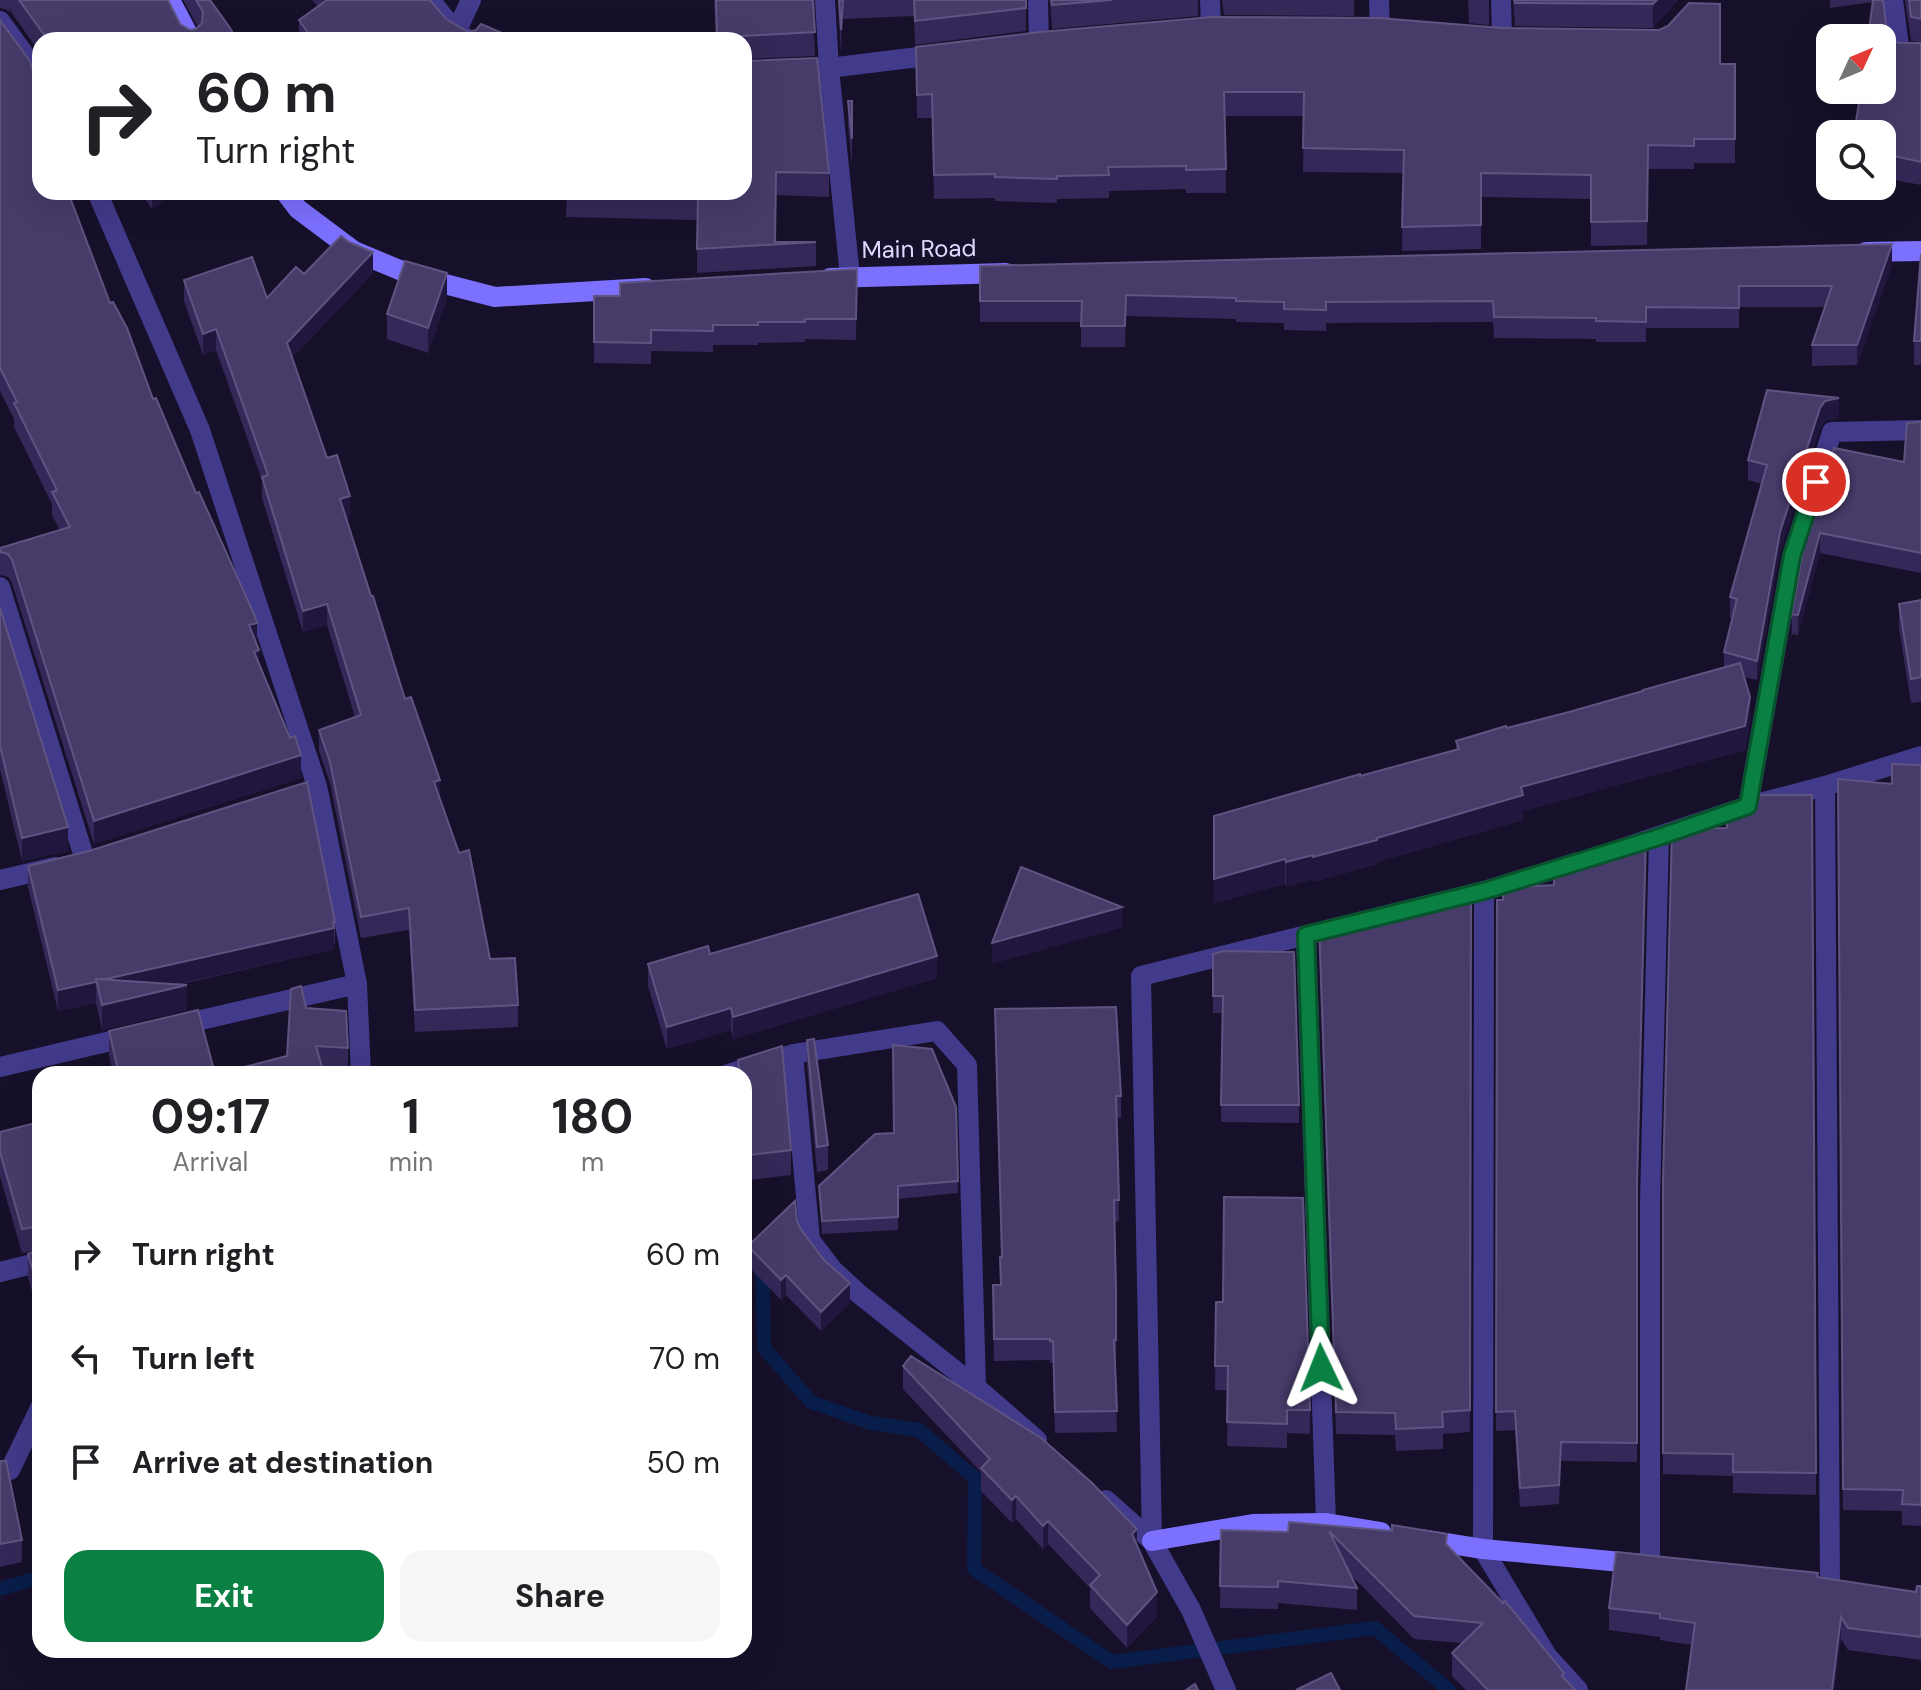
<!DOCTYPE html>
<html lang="en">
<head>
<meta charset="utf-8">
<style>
  body { margin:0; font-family:"DM Sans",sans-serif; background:#f6f6f6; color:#202124; height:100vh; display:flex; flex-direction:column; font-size:30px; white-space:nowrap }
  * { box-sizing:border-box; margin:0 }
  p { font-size:26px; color:#757577 }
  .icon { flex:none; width:44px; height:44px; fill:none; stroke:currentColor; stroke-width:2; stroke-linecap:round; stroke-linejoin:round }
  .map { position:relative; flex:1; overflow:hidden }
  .details { position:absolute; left:32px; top:1066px; width:720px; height:592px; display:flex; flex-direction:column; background:#fff; border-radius:24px; box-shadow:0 8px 32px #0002 }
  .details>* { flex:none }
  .banner { position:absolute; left:32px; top:32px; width:720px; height:168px; border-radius:24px; box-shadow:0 8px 32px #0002; background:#fff; color:#202124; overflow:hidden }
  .needle { width:52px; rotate:46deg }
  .fabs { position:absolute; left:1816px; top:24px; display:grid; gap:16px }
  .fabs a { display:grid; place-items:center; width:80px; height:80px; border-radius:16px; background:#fff; box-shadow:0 8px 32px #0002; font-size:40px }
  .pin { position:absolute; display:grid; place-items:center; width:68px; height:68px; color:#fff; margin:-34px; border:4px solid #fff; border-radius:50%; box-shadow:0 2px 8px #0007 }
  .me { position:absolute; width:88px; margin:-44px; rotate:358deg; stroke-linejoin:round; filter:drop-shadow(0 0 6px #0008) }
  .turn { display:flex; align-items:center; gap:28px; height:168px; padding:0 32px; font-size:36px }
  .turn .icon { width:104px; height:104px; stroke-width:2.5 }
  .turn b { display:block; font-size:56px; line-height:68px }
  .eta { display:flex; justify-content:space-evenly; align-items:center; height:136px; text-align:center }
  .eta b { font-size:48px; font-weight:700; line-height:56px }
  .primary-button { display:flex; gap:16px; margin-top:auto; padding:16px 32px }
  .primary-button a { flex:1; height:92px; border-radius:24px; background:#0b8043; color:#fff; font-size:32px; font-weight:700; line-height:92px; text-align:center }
  .primary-button a+a { background:#f6f6f6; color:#202124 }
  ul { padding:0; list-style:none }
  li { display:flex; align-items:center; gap:24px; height:104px; padding:0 32px }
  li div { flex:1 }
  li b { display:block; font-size:30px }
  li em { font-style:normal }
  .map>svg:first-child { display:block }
</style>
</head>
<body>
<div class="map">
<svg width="1921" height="1690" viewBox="0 0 1921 1690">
  <rect width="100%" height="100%" fill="#16102a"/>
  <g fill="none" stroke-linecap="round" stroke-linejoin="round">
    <path stroke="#091d4a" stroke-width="14" d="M744 1241 762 1264 764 1348 811 1402 871 1423 919 1430 975 1478 974 1569 1112 1662 1375 1628 1449 1690
      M0 1589 40 1577"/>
    <path stroke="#423a8a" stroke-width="20" d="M430 0 456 32 469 40
      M825 0 829 68 850 277
      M1038 0 1039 43
      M1210 0 1211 28
      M1379 0 1380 29
      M1501 0 1502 39
      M1893 0 1900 54H1921
      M0 21 40 76
      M456 32 471 0
      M744 72 829 68 943 54
      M97 192 200 430 317 786 357 984 361 1074
      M0 587 85 860
      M1825 786 1830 1584
      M1748 806 1792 556 1832 432 1921 430
      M1620 849 1748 806 1825 786 1921 756
      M0 880 55 867
      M1484 891 1483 1549 1547 1656 1578 1690
      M1306 935 1326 1523
      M175 1026 357 984
      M793 1054 810 1240 833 1270 859 1294 976 1387 1037 1440
      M0 1067 132 1036
      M728 1074 793 1054 937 1031 967 1065 976 1387
      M0 1272 40 1262
      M0 1472 10 1470 40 1408
      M1106 1500 1152 1541 1191 1610 1226 1690
      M1152 1541 1141 976 1484 891 1578 862
      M1650 1565V1202L1659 837"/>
    <path stroke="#7c70ff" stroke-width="20" d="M170 0 191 40
      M285 192 298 209 354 251 414 276 495 297 646 288
      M1866 252 1921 251
      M830 278 1006 273
      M1420 1539 1483 1549 1643 1564
      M1152 1541 1253 1524 1326 1523 1381 1532"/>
  </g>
  <path fill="#352858" d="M0 0H168L180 24 190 30 196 29 198 27 183 0H210L237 40H40V53L9 9V12L5 9 0 8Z
    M312 0H430L446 19 468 32 519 40H299V20L318 6Z
    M714 0H813L815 56 744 59V40H709L716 38Z
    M838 0H1026V31L915 45 914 16 843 19 841 53Z
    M1050 0H1198V16L1052 29Z
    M1222 0H1354V16L1224 15Z
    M1468 0H1489V25L1469 23Z
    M1513 0H1678L1653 28 1515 26Z
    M1830 0H1883L1887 32 1890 38 1899 43H1921V185L1894 180V172L1882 170V134L1873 2 1830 8Z
    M1905 0H1921V42L1911 41Z
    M0 20 40 192 110 303 153 399 257 645 259 664 301 778 94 844 12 583 8 577 0 575V548L60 530 52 515V504L14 427V419L0 391Z
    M916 47 1735 64V163H1694V169H1648L1647 245 1591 246V199L1481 197V249L1402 251 1403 173 1303 172 1304 116H1225L1226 193H1186V189L1109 191V198L1057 199V203L995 201V198L934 199 932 118H917Z
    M744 61 829 173V197L776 195 775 242H816V266L697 273V220L566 217 567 192Z
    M848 101H852V164L848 126Z
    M140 192H175L152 209Z
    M1921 254V365H1914V341Z
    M1892 265 1857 365 1812 366V345L1825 307H1739V328H1646V342H1596V339L1494 338 1493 322 1326 323V331L1284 330V323L1236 322V319L1126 316 1125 347H1081V322H980V266Z
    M857 269 856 340 805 339V342L758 343V345H713V352L651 351V364L594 363V296H620Z
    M373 273 292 358 327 458 350 518 346 519 405 699 440 800 490 959 518 1005V1027L415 1032 409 930 361 938 330 783 319 751V730L355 717 327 625 303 632 262 498V480L216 350 203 355 184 301V280L267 298 304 274Z
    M447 298 428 353 387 339V314Z
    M1767 390 1839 418 1825 421 1820 428 1780 552 1757 680 1744 677 1750 721 1745 750 1523 811V820L1377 862V864L1313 882V879L1286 887 1285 884 1214 903 1360 776 1456 750V741L1569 712 1724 668V652L1733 618 1730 617V597L1762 484 1748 480V460Z
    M1921 422V573L1820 553 1798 635 1792 634 1791 639V618L1805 539 1904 462Z
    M1921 600V702L1911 703 1899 628V604Z
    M0 608 68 851 22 861 0 769Z
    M1921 765V1526L1902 1525V1511L1843 1510 1838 779 1892 784Z
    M28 866 335 922V943H334V949L177 985 187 1010 102 1030 96 1003 58 1011 28 887Z
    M1503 888 1637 1202V1462L1561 1461 1559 1504 1520 1507 1515 1430 1496 1431 1497 900H1503Z
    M1471 899 1470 1432 1443 1434V1449L1396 1451 1395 1435 1336 1434 1319 923 1389 924V906Z
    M710 954 937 978 733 1039 731 1030 667 1049 648 986V964Z
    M1213 954 1299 1105V1123L1221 1122 1222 1013H1213Z
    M306 1008 348 1048V1072L323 1070 287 1056Z
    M995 1009 1121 1096V1118H1117L1119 1221 1114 1222 1116 1292V1362H1115L1117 1432 1055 1433 1053 1363H1050V1360L994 1361 993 1285H1000L1002 1257Z
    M109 1031 215 1074H113L109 1055Z
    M807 1040 828 1145V1170L817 1172 807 1065Z
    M738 1060 791 1150V1175L750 1180 744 1128V1074H738Z
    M956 1107 958 1193 898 1199V1230L822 1234 819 1186 894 1133Z
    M40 1126V1250L22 1253 0 1176V1132Z
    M1663 1181 1816 1473V1495L1733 1493V1476L1663 1474Z
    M797 1221 800 1228 850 1303 821 1331 786 1295 781 1300 748 1266V1246Z
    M40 1251V1320L28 1278V1254Z
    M1216 1302 1310 1410V1434L1287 1433V1448L1227 1446 1228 1390H1215Z
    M903 1366 1137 1546 1157 1616 1127 1648 1090 1608V1588L1048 1544 1043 1549 1016 1519 1012 1523 981 1491V1472L903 1389Z
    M0 1461 22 1540V1562L0 1567Z
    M1221 1530 1288 1532 1392 1531 1447 1545 1575 1690H1466L1452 1676V1653L1462 1643 1414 1639 1351 1575 1357 1588V1610L1278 1603V1609L1220 1608Z
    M1818 1577 1916 1592 1921 1586V1660L1848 1650 1841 1639 1834 1690H1686L1692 1645 1660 1640V1637L1609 1630V1608Z"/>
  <path fill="#21173e" d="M843 0V19L841 53V30Z
    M1657 0H1678L1653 28V4Z
    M152 192H175L152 209Z
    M1892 244V265L1857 365V345Z
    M373 252V273L287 364V343Z
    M447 273V298L428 353V328Z
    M216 329V350L203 355V334Z
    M1839 398V418L1825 421 1820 428 1780 552 1757 680V661L1780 532 1820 408 1825 401Z
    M350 496V518L340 521V499Z
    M1820 533V553L1798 635V615Z
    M327 604V625L303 632V611Z
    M1792 614V634L1791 639V618Z
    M257 623V646L249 625Z
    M259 650V673L254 652Z
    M1750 697V721L1745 750 1523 811V820L1377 862V864L1313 882V879L1286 887V862L1377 838 1521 787Z
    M301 755V778L94 844V821Z
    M440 780V801L434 782Z
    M68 827V851L22 861V838Z
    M1285 859V884L1214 903V879Z
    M1122 907V928L992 964V943Z
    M334 928V949L101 1001 96 982Z
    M937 956V978L733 1039V1017Z
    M96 982V1003L58 1011V990Z
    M187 985V1010L102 1030V1005Z
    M731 1008V1030L667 1049V1027Z
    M786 1275V1295L781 1300V1280Z
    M850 1283V1303L821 1331V1312Z
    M1016 1496V1519L1012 1523V1500Z
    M1048 1521V1544L1043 1549V1526Z
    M1137 1529V1552L1132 1534Z
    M1157 1592V1616L1127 1648V1625Z
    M1841 1617V1639L1834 1690H1832Z"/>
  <path fill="#473b6a" stroke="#5f5481" stroke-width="2" d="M19 0H168L180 24 190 30 196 29 202 23 203 12 196 0H210L230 28 237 40H48Z
    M327 0H430L446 19 468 32 476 30 481 24 519 40H313L299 20Z
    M716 0H813L815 32 743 36 736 38 735 40H709V38H717Z
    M839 0H843L841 30Z
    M914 0H1026V8L915 21Z
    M1051 0H1112L1052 5Z
    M1514 0H1657L1653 4 1515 3Z
    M1873 0H1883L1887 32 1890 38 1899 43H1921V162L1894 156V148L1882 147V134H1854L1861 90H1882V38H1868Z
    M1909 0H1921V19L1911 17Z
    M1689 3 1720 4V64H1735V139H1694V146L1648 145 1647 221 1591 222V175L1481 173V225L1402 227 1404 150 1303 148 1304 92H1224L1226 169 1186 170V166L1108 167 1109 175 1057 176V179L995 177V174L934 175 932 94 917 95 916 47 1040 32 1212 17 1379 18 1502 28 1659 30 1668 26Z
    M0 20 30 61 40 97V192H68L110 303 113 302 127 328 153 399 156 398 196 493 199 492 254 614 257 623 249 625 259 650 254 652 290 738 295 736 301 755 94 821 12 560 8 554 0 552V548L70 527 52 492 57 490 14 403 17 402 0 368Z
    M817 58 829 173 776 172 775 242H816L697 249 698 197 566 193 744 192V61Z
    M848 101H852V139Z
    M341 236 349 242 373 252 287 343 327 458 337 455 350 496 340 499 371 596H373L405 699 411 697 440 780 434 782 459 853 469 850 490 959 515 958 518 1005 415 1010 409 908 361 917 330 762 319 730 361 715 327 604 303 611 262 477 268 475 216 329 203 334 184 280 252 257 267 298 296 267 304 274Z
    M1892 244 1857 345H1812L1832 286H1739V308L1646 307V322L1596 321V318L1494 317 1493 301 1326 302V310L1284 309V302L1236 301V298L1126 295 1125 326H1081L1082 301H980V266Z
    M1921 254V341H1914Z
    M405 261 447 273 428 328 387 314Z
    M857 269 856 319H805V322H758V325H713V331L651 330V343L594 342V296H620V283Z
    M1767 390 1839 398 1825 401 1820 408 1780 532 1757 661 1724 652 1737 599 1730 597 1767 465 1748 460Z
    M1921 422V553L1820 533 1798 615 1792 614 1791 618 1805 539 1834 448 1904 462 1907 423Z
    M1921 600V677L1911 679 1899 604Z
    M0 608 68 827 22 838 0 746Z
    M1740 663 1750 697 1745 726 1521 787 1523 795 1377 838V840L1313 857V855L1286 862 1285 859 1214 879V816L1360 774V776L1459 749 1456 741 1506 726 1507 728 1569 712 1643 691V690Z
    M1892 764 1921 765V1505L1902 1504 1903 1490 1843 1489 1838 779 1892 784Z
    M307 782 335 922H333L334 928 106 979H96V982L58 990 28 866 89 851Z
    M1761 795H1812L1816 1473 1733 1472V1454L1663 1453V1181L1672 829 1727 828V806Z
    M1646 836 1637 1183V1443L1561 1442 1559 1485 1520 1488 1515 1411 1496 1412 1497 900H1503V888L1554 885V864Z
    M1021 867 1122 907 992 943Z
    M918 894 937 956 733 1017 731 1008 667 1027 648 964 708 946 710 954Z
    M1471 899 1470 1410 1442 1412 1443 1427 1396 1429 1395 1413 1336 1412 1319 923 1390 924 1389 906 1405 902Z
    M1224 951 1294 952 1299 1105H1221L1223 996H1213V954Z
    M96 979 187 985 102 1005Z
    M301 986 306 1008 346 1011 348 1048 316 1046 324 1074H217L287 1056 291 989Z
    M1116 1007 1121 1096H1116L1119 1200H1114L1116 1292V1340H1114L1117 1411 1055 1412 1053 1341H1050V1339H994L993 1285H1001L1000 1257H1002L995 1009Z
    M198 1010 215 1074H119L109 1031Z
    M814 1039 828 1145 817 1147 807 1040Z
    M893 1045 932 1049 956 1107 958 1181 898 1186V1217L822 1221 819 1186 875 1134 894 1133Z
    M782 1046 791 1150 750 1155 744 1103V1074H740L738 1060Z
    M39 1122 40 1226 22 1229 0 1152V1132Z
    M1224 1197 1303 1198 1310 1410H1287V1424L1227 1422 1228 1366H1215L1216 1302H1223Z
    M795 1201 797 1221 800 1228 824 1260 850 1283 821 1312 786 1275 781 1280 748 1246Z
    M40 1250V1296L28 1254Z
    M911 1356 1041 1438 1091 1482 1137 1529 1132 1534 1157 1592 1127 1625 1090 1585 1100 1575 1048 1521 1043 1526 1016 1496 1012 1500 981 1468 990 1459 903 1366Z
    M0 1461H6L22 1540 0 1544Z
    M1289 1522 1392 1531V1525L1447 1534 1446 1544 1503 1603 1505 1601 1564 1673 1562 1676 1575 1690H1488L1452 1653 1483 1623 1414 1616 1329 1531 1357 1588 1278 1581V1587L1220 1586 1221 1530 1288 1532Z
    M1616 1552 1818 1573 1817 1577 1916 1592 1917 1586H1921V1637L1848 1628 1841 1617 1832 1690H1686L1695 1623 1660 1618V1614L1609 1608Z
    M1331 1673 1340 1690H1296Z
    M1195 1684 1198 1690H1186Z"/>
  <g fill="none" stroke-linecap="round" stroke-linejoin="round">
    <defs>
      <path id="route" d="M1321 1368 1306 935 1484 891 1659 837 1748 806 1792 556 1816 482"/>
    </defs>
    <use href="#route" stroke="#07532c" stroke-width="20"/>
    <use href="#route" stroke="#0b8043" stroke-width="14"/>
  </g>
  <g text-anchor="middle" stroke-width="7" stroke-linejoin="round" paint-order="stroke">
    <g font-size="24" fill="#e0d9ff" stroke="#16102a">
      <text transform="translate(919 249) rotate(-1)" y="8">Main Road</text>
    </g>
  </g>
</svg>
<div class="fabs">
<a><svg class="needle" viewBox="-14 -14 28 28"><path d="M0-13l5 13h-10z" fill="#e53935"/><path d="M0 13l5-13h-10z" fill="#757577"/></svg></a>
<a><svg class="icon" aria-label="search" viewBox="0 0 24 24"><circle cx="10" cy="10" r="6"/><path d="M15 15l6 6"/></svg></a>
</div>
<div class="pin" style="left:1816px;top:482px;background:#d93025"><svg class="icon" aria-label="arrive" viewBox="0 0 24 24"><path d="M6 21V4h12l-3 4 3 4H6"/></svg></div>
<svg class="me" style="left:1321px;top:1368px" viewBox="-20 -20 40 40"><path d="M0-17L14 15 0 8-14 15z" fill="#0b8043" stroke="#fff" stroke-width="4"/></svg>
<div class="banner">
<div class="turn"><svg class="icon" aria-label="right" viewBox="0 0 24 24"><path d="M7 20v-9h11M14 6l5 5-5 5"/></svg><div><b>60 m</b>Turn right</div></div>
</div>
<section class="details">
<div class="eta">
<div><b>09:17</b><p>Arrival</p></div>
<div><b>1</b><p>min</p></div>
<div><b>180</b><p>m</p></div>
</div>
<ul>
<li><svg class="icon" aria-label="right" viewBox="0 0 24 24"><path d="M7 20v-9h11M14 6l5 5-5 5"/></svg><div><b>Turn right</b></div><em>60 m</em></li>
<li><svg class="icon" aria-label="left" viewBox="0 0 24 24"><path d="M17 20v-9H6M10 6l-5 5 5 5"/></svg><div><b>Turn left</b></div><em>70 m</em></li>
<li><svg class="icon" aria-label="arrive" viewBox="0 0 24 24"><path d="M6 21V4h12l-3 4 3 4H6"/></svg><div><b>Arrive at destination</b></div><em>50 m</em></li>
</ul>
<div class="primary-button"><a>Exit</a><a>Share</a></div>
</section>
</div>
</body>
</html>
